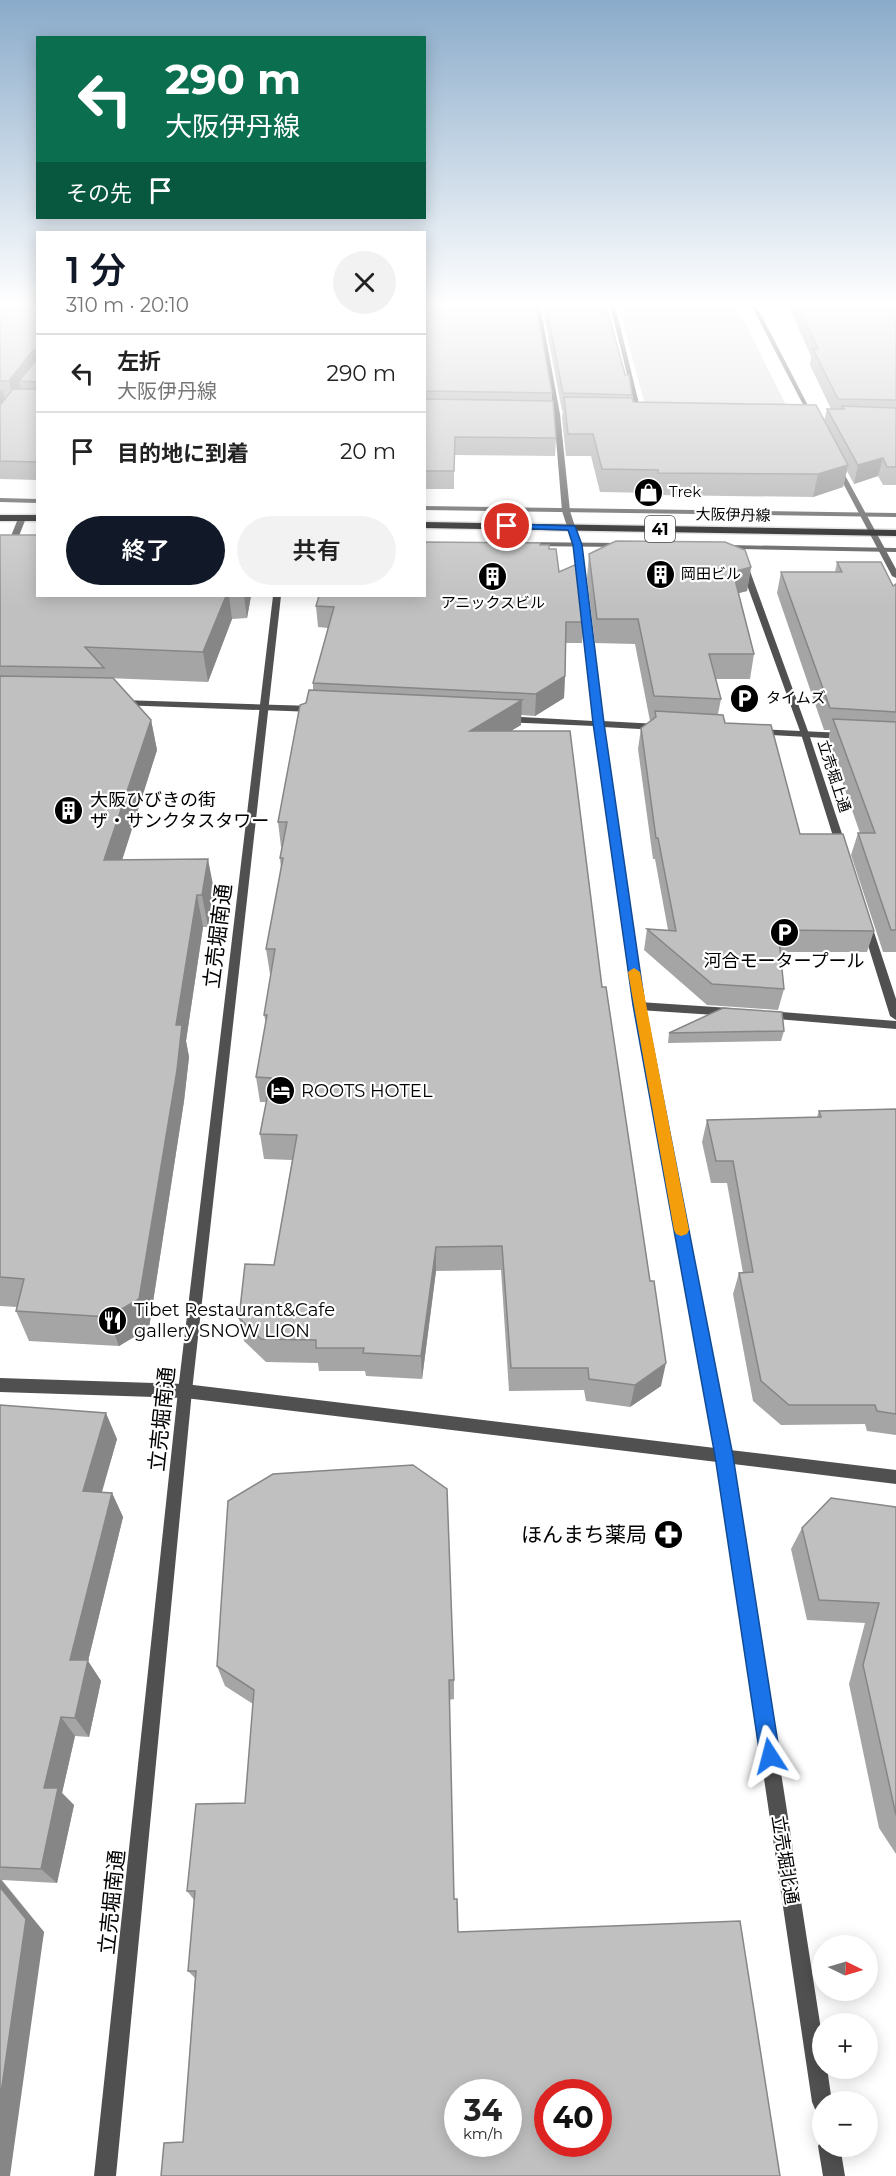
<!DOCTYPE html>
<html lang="ja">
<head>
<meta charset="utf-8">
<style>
  body { margin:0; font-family:Montserrat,"Noto Sans JP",sans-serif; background:#f2f2f2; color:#222; height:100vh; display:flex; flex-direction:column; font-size:22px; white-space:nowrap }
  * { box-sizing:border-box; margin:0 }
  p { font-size:20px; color:#767676 }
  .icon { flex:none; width:33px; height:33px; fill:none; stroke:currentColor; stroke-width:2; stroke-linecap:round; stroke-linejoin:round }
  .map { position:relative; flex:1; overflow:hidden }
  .panel { position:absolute; left:36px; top:231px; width:390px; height:366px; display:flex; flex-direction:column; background:#fff; border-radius:0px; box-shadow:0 3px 15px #0003 }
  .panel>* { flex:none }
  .hud { position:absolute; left:36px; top:36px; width:390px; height:183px; border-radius:0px; box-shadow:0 3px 15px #0003; background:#0b6e4f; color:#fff; overflow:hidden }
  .needle { width:39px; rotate:95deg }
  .controls { position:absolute; left:812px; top:1935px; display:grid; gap:12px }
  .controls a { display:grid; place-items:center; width:66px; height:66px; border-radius:50%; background:#fff; box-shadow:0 3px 15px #0003; font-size:30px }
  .speed { position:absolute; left:444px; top:2079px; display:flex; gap:12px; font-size:30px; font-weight:700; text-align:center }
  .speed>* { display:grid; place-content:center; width:78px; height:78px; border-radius:50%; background:#fff; box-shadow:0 3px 15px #0003; line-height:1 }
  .speed small { font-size:15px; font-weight:400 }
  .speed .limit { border:9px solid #d22; background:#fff; color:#111 }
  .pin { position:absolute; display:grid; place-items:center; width:51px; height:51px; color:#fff; margin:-26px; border:3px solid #fff; border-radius:50%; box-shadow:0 2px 6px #0007 }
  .me { position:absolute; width:66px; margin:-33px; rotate:351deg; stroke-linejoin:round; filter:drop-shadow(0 0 4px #0008) }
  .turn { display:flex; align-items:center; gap:21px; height:126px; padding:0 30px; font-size:27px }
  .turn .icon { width:78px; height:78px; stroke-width:2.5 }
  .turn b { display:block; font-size:42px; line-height:51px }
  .then { display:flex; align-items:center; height:57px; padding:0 30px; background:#0003; gap:12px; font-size:22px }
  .round { display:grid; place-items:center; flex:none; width:63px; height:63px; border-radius:32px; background:#f2f2f2 }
  .summary { display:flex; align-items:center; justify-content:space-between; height:102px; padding:0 30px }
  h1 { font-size:36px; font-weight:600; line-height:45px; color:#111827 }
  .button { display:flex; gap:12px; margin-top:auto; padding:12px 30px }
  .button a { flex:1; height:69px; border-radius:36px; background:#111827; color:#fff; font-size:24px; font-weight:600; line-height:69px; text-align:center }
  .button a+a { background:#f2f2f2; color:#222 }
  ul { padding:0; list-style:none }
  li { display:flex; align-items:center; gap:18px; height:78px; padding:0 30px; border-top:2px solid #e0e0e0 }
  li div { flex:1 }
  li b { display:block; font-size:22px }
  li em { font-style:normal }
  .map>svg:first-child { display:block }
</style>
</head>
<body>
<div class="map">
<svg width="896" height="2176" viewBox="0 0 896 2176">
  <rect width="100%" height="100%" fill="#fff"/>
  <path fill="#d7d7d7" d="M618 305H736L787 407 645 405Z"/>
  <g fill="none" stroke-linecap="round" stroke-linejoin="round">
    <defs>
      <path id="primary" d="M0 515H38V521H0Z
        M424 522 896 530V536L424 528Z"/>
    </defs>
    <use href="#primary" stroke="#dbdbdb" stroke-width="3"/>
    <path fill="#505050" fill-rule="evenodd" d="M610 305H615L642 416 637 415Z
      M0 498 38 499V503L0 502Z
      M424 506 896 513V517L424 510Z
      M522 542 622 543 626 545 622 547 525 546H522Z
      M729 545 896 548V552L742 549 809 734 847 849 846 851H838L837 849 801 734 734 549H729Z
      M273 596H281L192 1391 116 2176H94L178 1391Z
      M867 923 872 926 896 999V1020L890 1016 862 926Z
      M639 1002 730 1008 736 1012 730 1016 639 1010 633 1006Z
      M769 1011 896 1021V1029L765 1018 763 1015Z"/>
    <path fill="#505050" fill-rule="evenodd" d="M534 305H540L560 414 570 511 581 545 602 721 658 724 662 727 658 730 603 727 645 1006 730 1450 896 1470V1484L733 1464 822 2036V2068H827L832 2102H822V2112L815 2109 812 2102 717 1462 185 1398 0 1392V1378L185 1384 715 1448 633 1006 594 726 505 722 501 719 505 716 593 721 573 545 562 511 554 414Z
      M751 305H756L815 419 810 418Z
      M835 465 840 466 896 569V578L892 576 834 466Z
      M19 516 26 518 19 536 3 561H0V553L11 536Z
      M121 700 314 706 318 709 314 712 118 705 117 703Z
      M756 729 844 733 848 736 844 739 753 734 752 732Z
      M822 2139V2146H840L845 2176H823L818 2146Z"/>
    <use href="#primary" fill="#000" fill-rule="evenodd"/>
  </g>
  <path fill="#a5a5a5" d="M0 305H38V480L0 479Z
    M424 305 552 393V401L556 438 555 456 454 455V489H424Z
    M542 305H606L632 395 633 402 824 421 827 409H831L810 365 811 356 788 305H896V485H883L878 476 854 484 847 471 843 487 813 497 656 495 655 493 600 492 591 456H566L562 418 563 411H562Z
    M0 535 38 596H251L247 618 232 619 208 682 106 678 151 720 157 750 122 860 214 890 208 927H203L186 1041 189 1057 184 1101 149 1328 119 1346 29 1341 16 1311 17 1307 0 1306Z
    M540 545 549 549 559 572 584 622 582 643H566L564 698 535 716 521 715V725L510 731 602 987 661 1386 630 1407 586 1401 584 1390 509 1391 501 1270 436 1271 422 1379 366 1376 365 1371H319L318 1363 266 1362 244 1341 239 1318 274 1265 292 1160 264 1159 260 1134 266 1102H260L256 1077 266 1023 264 1015 271 974H270L266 949 281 869 280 858 282 847H281L278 822 306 703 313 690V683L328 628 318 627 316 606Z
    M589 554 751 567 747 591 738 593 754 654 750 679H716L721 699 718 714 800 834 874 931 867 952H780L784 989 778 1010 707 1005 644 950 647 929 668 930 655 859H653L638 749 641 728 650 721 635 644 595 643 587 578Z
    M837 562 893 586 896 584V952H883L851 855 858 833H860L828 741 830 730H824L777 593 781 572H835Z
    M784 1031 781 1041 668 1043 669 1033Z
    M896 1109V1435L867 1431 865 1424 781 1425 753 1401 733 1294 739 1273H743L727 1183H711L702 1142 707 1120 817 1117 819 1111Z
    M0 1405 117 1439 102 1492 112 1493 123 1517 88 1661 101 1681 89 1737 75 1736 62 1793 74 1805 57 1883 2 1880 44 1932 0 2176Z
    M896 1507V1854L879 1828 849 1684 865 1623 807 1620 791 1549 802 1528Z
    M217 1666 454 1680V1699L449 1700 183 2142 195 1978 188 1971 194 1900 187 1891 245 1803 253 1704 225 1686Z"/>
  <path fill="#868686" d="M33 350H36L38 357 19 381 21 388 13 398 9 381Z
    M2 389 7 406 0 416V392Z
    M883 458 878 476 854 484 858 465Z
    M848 465 843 487 813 497 818 474Z
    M751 567 747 591 728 596 733 572Z
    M226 596H229L232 619 208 682 203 652Z
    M244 596H251L247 618Z
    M565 676 564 698 535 716 536 694Z
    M522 700 521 725 469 756 470 731Z
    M151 720 157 750 112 892 104 860Z
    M208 859 214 890 208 927 202 895Z
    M197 895 203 927 186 1041 189 1057 184 1101 149 1328 119 1346 108 1317 176 1025Z
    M436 1247V1271L422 1379 421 1356Z
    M666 1363 661 1386 630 1407 635 1385Z
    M106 1413 117 1439 95 1515 83 1491Z
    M112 1493 123 1517 88 1661 101 1681 89 1737 75 1718 70 1660Z
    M61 1717 75 1736 62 1793 74 1805 57 1883 41 1869 44 1788Z
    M0 1879 44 1932 10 2176H0Z"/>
  <path fill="#c0c0c0" stroke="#868686" stroke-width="1.5" fill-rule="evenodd" d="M36 305H38V462L0 461V405L13 389H36V382L19 381 36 360V350H33L9 381H0V307L34 308 37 306Z
    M424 305H536L552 393 424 391Z
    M546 305H606L625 375H629L632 395 563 393Z
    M798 305H896V400L838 399 813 349H818Z
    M564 397 632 398 633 402 816 405 848 465 818 474 658 473V470L602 469 593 434H568Z
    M424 399 553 401 556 438 455 437 454 471H424Z
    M842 406 896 408V467H887L883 458 858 465 827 409H844Z
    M0 535H38V596H226L203 652 85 647 104 668 0 666Z
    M616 541 725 542 745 550 751 567 733 572 754 654H709L721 699 654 696 638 619H597L589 554Z
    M424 542 540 543V545H549V549H556L559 572 577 564 584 622H566L565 676 536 694 313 683 334 607 316 606 319 596H424Z
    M837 562H881L893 586 896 584V712L830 708 781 572H842Z
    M0 676 113 678 151 720 104 860 208 859 202 895H197L176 1025H182L177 1070 139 1299 108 1317 16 1311 24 1279 0 1277Z
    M309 690 522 700 470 731H570L602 987H606L650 1281H654L666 1363 635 1385 589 1379 588 1368H511L502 1246 436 1247 421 1356 363 1353 364 1348H316V1340L261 1339 239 1318 245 1264 274 1265 297 1135 260 1134 271 1078 256 1077 267 1015H264L275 949H266L283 858H280L287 822H278L300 705 306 703Z
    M655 711 723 715 725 723 771 725 800 834H843L874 931 778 930 784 989 712 984 647 929 676 931 658 838H656L641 728 656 717Z
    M833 719 896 722V930H891L858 833H875Z
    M723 1008 782 1012 784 1031 669 1033Z
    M896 1109V1414L877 1411 875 1405H789L761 1381 739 1273 753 1272 733 1161H716L707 1120 821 1117 819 1111Z
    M0 1405 106 1413 83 1491 112 1493 70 1660H88L75 1718 61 1717 44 1788H58L41 1869 0 1867Z
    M413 1465 447 1489 454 1680H449L454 1899H457L458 1932 740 1921 780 2176H161L164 2143 183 2142 196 1971H188L195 1891H187L196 1804 245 1803 254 1690 217 1666 228 1501 273 1474ZM458 2092H508V2144H458ZM548 2092H598V2144H548Z
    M831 1498 896 1507V1815L863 1665 879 1603 819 1600 802 1528Z
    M0 1887 26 1919 0 2100Z"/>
  <linearGradient id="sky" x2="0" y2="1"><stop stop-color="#8aabca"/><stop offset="0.5" stop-color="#fff"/><stop offset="1" stop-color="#fff" stop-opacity="0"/></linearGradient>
  <rect width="896" height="609" fill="url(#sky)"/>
  <path fill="#1a73e8" stroke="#114b97" stroke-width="1.5" d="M507 524 575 526 582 545 604 723 645 1005 733 1456 780 1756 777 1763 770 1766 763 1763 760 1756 715 1456 633 1005 593 723 573 545 568 530 504 528 503 526Z"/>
  <path fill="#f59e0b" d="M634 968 640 972 689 1230 687 1234 681 1236 676 1234 674 1230 628 972Z"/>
  <defs>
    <symbol id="shop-disc" viewBox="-11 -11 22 22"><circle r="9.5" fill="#000" stroke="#fff"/><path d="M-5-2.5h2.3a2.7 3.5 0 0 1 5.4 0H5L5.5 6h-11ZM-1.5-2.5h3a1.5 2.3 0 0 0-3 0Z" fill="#fff"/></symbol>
    <symbol id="building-disc" viewBox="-11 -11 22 22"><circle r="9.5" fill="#000" stroke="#fff"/><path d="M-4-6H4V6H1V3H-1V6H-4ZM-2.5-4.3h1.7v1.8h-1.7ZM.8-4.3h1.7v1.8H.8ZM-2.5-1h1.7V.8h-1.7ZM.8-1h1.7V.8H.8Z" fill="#fff"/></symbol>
    <symbol id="parking-disc" viewBox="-11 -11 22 22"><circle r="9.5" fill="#000" stroke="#fff"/><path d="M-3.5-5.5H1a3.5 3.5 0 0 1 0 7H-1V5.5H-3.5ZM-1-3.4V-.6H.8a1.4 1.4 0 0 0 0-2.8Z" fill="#fff"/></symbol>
    <symbol id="hotel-disc" viewBox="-11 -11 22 22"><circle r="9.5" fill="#000" stroke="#fff"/><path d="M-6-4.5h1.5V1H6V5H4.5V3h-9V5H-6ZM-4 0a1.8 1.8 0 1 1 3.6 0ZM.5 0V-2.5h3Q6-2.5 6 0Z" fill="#fff"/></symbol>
    <symbol id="restaurant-disc" viewBox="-11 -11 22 22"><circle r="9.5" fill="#000" stroke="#fff"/><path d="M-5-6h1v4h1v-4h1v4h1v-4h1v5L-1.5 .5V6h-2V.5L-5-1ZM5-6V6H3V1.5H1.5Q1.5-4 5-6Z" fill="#fff"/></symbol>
    <symbol id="pharmacy-disc" viewBox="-11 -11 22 22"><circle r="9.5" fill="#000" stroke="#fff"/><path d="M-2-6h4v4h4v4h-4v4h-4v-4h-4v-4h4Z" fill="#fff"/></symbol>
  </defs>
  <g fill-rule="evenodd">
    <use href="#shop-disc" x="632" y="476" width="33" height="33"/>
    <use href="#building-disc" x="644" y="558" width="33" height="33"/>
    <use href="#building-disc" x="476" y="560" width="33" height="33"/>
    <use href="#parking-disc" x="728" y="682" width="33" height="33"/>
    <use href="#building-disc" x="52" y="794" width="33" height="33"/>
    <use href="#parking-disc" x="768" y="916" width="33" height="33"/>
    <use href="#hotel-disc" x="264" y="1074" width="33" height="33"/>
    <use href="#restaurant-disc" x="96" y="1304" width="33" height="33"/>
    <use href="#pharmacy-disc" x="652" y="1518" width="33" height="33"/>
  </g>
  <g text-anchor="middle" stroke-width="4.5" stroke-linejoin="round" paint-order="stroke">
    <g font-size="15" fill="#000" stroke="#fff" text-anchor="start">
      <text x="669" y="497">Trek</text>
      <text x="681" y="579">岡田ビル</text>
      <text x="493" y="608" text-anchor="middle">アニックスビル</text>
      <text x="766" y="703">タイムズ</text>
    </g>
    <g font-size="15" fill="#000" stroke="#fff">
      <text transform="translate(733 515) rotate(1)" y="5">大阪伊丹線</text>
      <text transform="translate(834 776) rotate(72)" y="5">立売堀上通</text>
    </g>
    <rect fill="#fff" stroke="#4c4c4c" stroke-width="1.5" x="645" y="516" width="30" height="26" rx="4.5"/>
    <g font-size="16" font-weight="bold" fill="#000">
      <text x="660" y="535">41</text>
    </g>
    <g font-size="18" fill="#000" stroke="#fff" text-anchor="start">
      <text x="90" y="806">大阪ひびきの街<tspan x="90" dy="21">ザ・サンクタスタワー</tspan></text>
      <text x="784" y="967" text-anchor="middle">河合モータープール</text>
      <text x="301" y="1097">ROOTS HOTEL</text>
      <text x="134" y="1316">Tibet Restaurant&amp;Cafe<tspan x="134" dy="21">gallery SNOW LION</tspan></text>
    </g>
    <g font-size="18" fill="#000" stroke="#fff">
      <text transform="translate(785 1860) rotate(81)" y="6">立売堀北通</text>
    </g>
    <g font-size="21" fill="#000" stroke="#fff">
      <text transform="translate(218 936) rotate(-83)" y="7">立売堀南通</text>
      <text transform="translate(162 1419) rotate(-84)" y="7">立売堀南通</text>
      <text transform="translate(112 1902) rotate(-84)" y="7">立売堀南通</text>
    </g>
    <g font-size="21" fill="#000" stroke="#fff" text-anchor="end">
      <text x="647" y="1542">ほんまち薬局</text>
    </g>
  </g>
</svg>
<div class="controls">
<a><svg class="needle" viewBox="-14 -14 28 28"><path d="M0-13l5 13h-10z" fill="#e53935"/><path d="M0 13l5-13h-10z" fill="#767676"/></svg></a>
<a>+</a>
<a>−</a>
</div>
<div class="speed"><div>34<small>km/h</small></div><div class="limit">40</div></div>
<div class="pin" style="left:507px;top:526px;background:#d93025"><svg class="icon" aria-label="arrive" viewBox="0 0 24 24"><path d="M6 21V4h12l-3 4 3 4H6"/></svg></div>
<svg class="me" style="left:770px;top:1756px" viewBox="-20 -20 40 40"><path d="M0-17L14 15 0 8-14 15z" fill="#1a73e8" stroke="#fff" stroke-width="4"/></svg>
<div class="hud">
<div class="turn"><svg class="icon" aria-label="left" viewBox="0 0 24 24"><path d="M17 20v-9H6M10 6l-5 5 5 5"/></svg><div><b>290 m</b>大阪伊丹線</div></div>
<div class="then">その先<svg class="icon" aria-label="arrive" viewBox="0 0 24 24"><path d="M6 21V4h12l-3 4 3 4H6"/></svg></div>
</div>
<section class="panel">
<div class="summary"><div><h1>1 分</h1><p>310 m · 20:10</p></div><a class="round"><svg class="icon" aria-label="close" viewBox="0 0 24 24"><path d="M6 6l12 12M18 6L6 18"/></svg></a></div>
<ul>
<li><svg class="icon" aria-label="left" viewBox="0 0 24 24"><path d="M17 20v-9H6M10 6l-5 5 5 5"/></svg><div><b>左折</b><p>大阪伊丹線</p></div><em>290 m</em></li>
<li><svg class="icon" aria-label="arrive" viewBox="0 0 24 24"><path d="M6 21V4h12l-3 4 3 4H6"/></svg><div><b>目的地に到着</b></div><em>20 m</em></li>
</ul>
<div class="button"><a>終了</a><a>共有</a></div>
</section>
</div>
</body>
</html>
